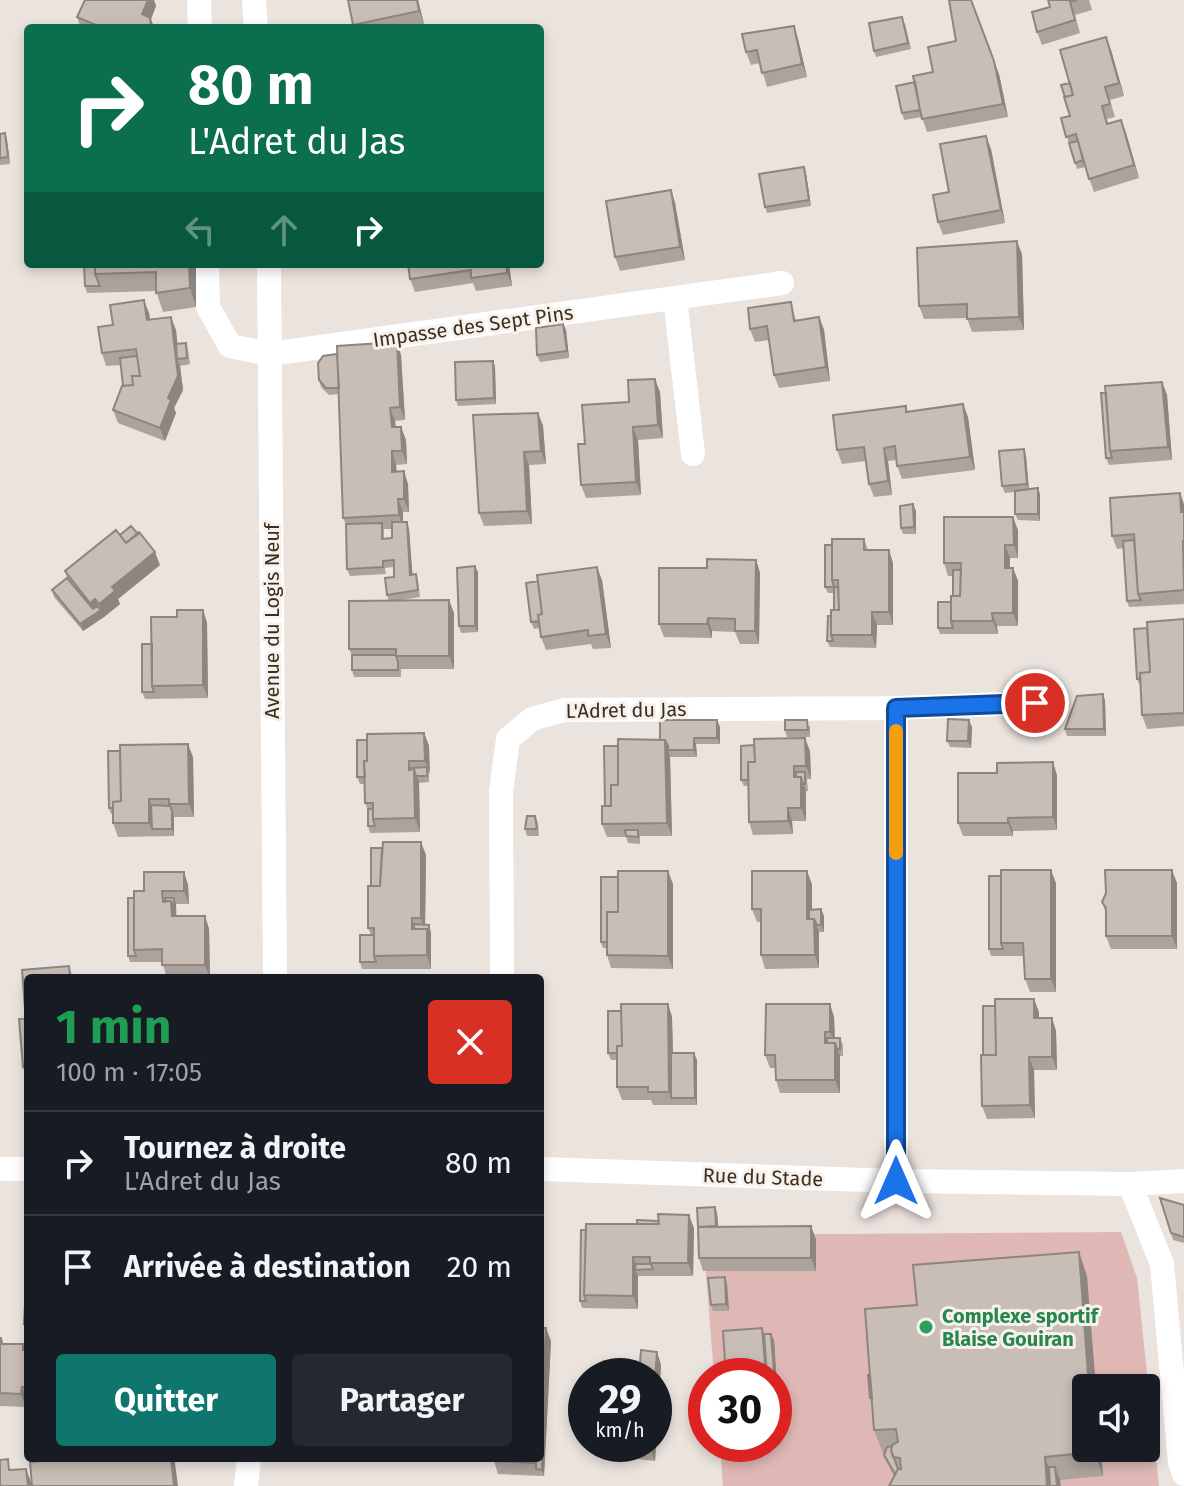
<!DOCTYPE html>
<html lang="fr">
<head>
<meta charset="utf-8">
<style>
  body { margin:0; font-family:"Fira Sans",sans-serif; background:#242831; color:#f1f3f6; height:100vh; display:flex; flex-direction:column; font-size:30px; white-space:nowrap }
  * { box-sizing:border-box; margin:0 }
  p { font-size:26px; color:#9ea1a6 }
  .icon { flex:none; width:44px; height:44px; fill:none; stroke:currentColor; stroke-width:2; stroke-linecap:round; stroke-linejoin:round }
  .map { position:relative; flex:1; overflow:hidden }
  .drawer { position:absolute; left:24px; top:974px; width:520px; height:488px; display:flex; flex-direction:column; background:#171b24; border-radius:8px; box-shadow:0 4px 12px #0003 }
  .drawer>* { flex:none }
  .banner { position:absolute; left:24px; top:24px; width:520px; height:244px; border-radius:8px; box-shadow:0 4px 12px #0003; background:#0b6e4f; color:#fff; overflow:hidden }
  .tools { position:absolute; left:1072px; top:1374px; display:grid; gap:16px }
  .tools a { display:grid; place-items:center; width:88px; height:88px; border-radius:8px; background:#171b24; box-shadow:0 4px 12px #0003; font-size:40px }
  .speed { position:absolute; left:568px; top:1358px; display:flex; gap:16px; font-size:40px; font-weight:700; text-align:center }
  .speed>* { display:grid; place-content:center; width:104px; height:104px; border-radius:50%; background:#171b24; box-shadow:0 4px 12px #0003; line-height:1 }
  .speed small { font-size:20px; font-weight:400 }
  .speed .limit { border:12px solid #d22; background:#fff; color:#111 }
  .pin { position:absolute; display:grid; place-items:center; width:68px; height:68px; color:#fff; margin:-34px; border:4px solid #fff; border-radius:50%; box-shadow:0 2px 8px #0007 }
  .me { position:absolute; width:88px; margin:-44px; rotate:0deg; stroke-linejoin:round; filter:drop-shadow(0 0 6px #0008) }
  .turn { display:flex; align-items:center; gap:28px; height:168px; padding:0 32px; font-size:36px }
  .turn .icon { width:104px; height:104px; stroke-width:2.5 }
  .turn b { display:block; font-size:56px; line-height:68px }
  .lanes { display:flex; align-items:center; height:76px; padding:0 32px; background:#0003; justify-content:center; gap:40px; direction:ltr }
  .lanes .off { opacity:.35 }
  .round { display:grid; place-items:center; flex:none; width:84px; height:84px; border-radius:8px; background:#242831 }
  .head { display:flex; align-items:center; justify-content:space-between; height:136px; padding:0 32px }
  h1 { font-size:48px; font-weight:700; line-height:60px; color:#1e9e55 }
  .primary-button { display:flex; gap:16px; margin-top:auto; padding:16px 32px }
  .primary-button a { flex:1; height:92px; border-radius:8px; background:#0f766e; color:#fff; font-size:32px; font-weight:700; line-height:92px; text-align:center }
  .primary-button a+a { background:#242831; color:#f1f3f6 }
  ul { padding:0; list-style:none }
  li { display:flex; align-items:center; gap:24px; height:104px; padding:0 32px; border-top:2px solid #363941 }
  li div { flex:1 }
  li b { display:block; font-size:30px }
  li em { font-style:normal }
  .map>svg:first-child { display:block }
</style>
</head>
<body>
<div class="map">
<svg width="1184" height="1486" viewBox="0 0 1184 1486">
  <rect width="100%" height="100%" fill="#ebe3de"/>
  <path fill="#dfb8b5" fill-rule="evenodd" d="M1121 1232 1137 1278 1159 1486H723L720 1444H774V1376H714L703 1235ZM1086 1388H1146V1448H1086Z"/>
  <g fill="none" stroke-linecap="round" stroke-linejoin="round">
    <path stroke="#fff" stroke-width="24" d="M199 0 200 28
      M254 0 256 28
      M207 264 208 307 230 346 270 354 782 283
      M269 264 275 978
      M675 298 693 454
      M502 978 501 791 508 739 532 719 564 710 896 708 1035 703
      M0 1169H28
      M540 1169 896 1181 1130 1184 1184 1181
      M896 1181V708
      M1130 1184 1162 1264 1180 1462 1184 1474
      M246 1486 249 1458"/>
  </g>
  <path fill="#ada39d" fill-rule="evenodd" d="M85 0H154L156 6 151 19 154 28H81L77 17Z
    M418 0 424 24 405 28H354L353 25Z
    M1048 0H1089L1092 10 1075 15 1080 33 1042 45 1037 32 1050 7Z
    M905 23 911 49 876 57 874 51Z
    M798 39 807 77 767 87 760 63 751 65 746 52Z
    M956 41 999 74 1008 117 927 132 922 117 904 120 902 113 915 82 933 72Z
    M1111 50 1124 96 1110 100 1115 117 1107 119 1108 124 1126 133 1139 178 1094 192 1085 167 1077 169 1061 118 1070 116V83Z
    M5 133 7 140 10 164 0 165V134Z
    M991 149 1005 223 943 235 938 222 949 192Z
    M804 167 806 174 811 206 767 213 765 207Z
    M671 190 675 203 685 260 620 271 615 257Z
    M1022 254 1024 330 972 332 967 318 924 319 919 306Z
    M84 264 196 265V307L163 312 156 291 87 293 85 286Z
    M509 264 512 286 476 291 473 283 415 292 410 279Z
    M791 302 796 321 819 317 824 330 830 381 779 388 774 375 769 340 755 342 750 329Z
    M149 313 150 320 176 330 177 344 186 343 188 350 190 364 180 366 183 390 174 408 176 413 165 441 118 423 113 410 123 386 121 365 106 366 102 353 113 325Z
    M563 324 566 330 569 358 540 362 537 355Z
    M401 355 405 420 395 421 396 427 406 440 407 464 396 465 397 472 408 484 409 512H403V522L409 529 412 574H416L418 581 420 597 396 601 454 613V669H401V677H354L352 670V655L349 649 389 601 387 595 394 577V567L385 568 386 574 350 576 347 569 346 524 343 518 339 394 329 395 321 387 319 380ZM384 529H392V538L384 539Z
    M495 367 496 404 458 406 456 400Z
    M1162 382 1167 395 1172 460 1109 465 1106 458Z
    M660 392 663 438 638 440 641 495 586 498 581 485 585 444 629 402Z
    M906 406 908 411 968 417 975 470 902 479 897 466 896 460 888 461 892 495 874 497 869 484 866 461 842 464 837 450Z
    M538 413 543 426 546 464 529 465 532 524 484 526 479 513Z
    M1026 456 1029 489 1040 494V521L1018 520 1015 514V492L1005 493 1002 486Z
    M1184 504V604L1129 607 1127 601 1123 548 1117 549 1112 536Z
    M916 511V534H903L901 528Z
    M1018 530V558H1010V568H1013L1018 581V626H997L998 634H940L938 628 953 596V576H948L944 563Z
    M120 535 160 565 118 599 120 604 104 617 83 631 54 597 52 590 67 578 65 571Z
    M864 539 868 550 893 563V625H877L876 648 830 647 827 641 831 616 834 610V593H828L825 587 832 545Z
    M756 560 760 573 759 644H740L735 632 712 631V638L664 637 659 624 707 568Z
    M478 572V632L461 633 459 626Z
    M602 580 611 648 593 649 591 644 546 650 541 637 540 628 534 629 531 622Z
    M203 610 207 623 208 698 145 699 142 692 152 644 177 617Z
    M1184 619V726L1147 729 1142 715 1140 686 1137 679 1147 628Z
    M1103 694 1105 701 1106 736H1067L1065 729Z
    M810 726V737H787L785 730Z
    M720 727V744H696L697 757H670L672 836H640V844L628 843 626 837H607L602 824 605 806 618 746 660 740Z
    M972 727 971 748 950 747 947 741Z
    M424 733 429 746V782L419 783 420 832 370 833 368 826V810L365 803V784H360L357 777 367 740Z
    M810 751 811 779H807L808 791H806V821H792L793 834 753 835 749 822 748 786H744L741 780Z
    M193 757 194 817H174V836L118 837 113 823V814H111L109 808Z
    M1057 775V830L1013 831V836H963L958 823Z
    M535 816 538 823 539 836H527L525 829Z
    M426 855 425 925 431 932V969H362L360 962 371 935 368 928 371 886Z
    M184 872 188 885 189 904H176V916H205L209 929 210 978H167L162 962H130L128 956 134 898 144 891Z
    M618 877 673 884V969L611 968 607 955V948H603L601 942Z
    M1056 883V992H1030L1025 979 1024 956H991L989 949Z
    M1177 883V949H1111L1106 936V914L1102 902Z
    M812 884V909H821L824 916V932H819V968L765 969 761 955V922H757L752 909Z
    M69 966 73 978H28V1073L25 1074 23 1067 19 1019 26 1018 22 970Z
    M668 1004 672 1017 673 1053 697 1060V1105H653L651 1100H622L617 1087V1060H611L608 1053 621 1011Z
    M830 1004 834 1017 835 1038H840L843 1045V1056H839L840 1093H780L776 1080 775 1068H770L765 1055Z
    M1039 1012V1018H1052L1056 1031 1057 1070H1034L1035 1118 987 1119 982 1106 983 1055Z
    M1160 1198 1184 1205V1243L1173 1240Z
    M715 1207 717 1213 718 1226 816 1239V1271H703L699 1258Z
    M28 1217V1331H27L24 1324 27 1263 25 1257Z
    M694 1228 693 1276H638V1309L582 1308 580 1301 581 1230Z
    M1087 1276 1096 1388H1086V1448H1101L1103 1476 1060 1480 894 1476 886 1461 874 1430 872 1404 870 1398V1375L917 1305Z
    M727 1284 729 1311H713L711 1305Z
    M540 1328 551 1341 544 1476 498 1474 494 1461 540 1458Z
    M764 1334H771L774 1340 781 1442 774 1443V1376Z
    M0 1338H1L3 1344H23L25 1350 28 1349V1400L26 1407 0 1406Z
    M657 1352 661 1365 655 1461 630 1458 625 1445Z"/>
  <path fill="#8d857f" d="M148 0H154L156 6 151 19 154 28H151L142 14Z
    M417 0H418L424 24 419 11Z
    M794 26 798 39 807 77 802 64Z
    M1106 37 1111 50 1124 96 1119 83Z
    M994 61 999 74 1008 117 1003 104Z
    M1121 120 1126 133 1139 178 1134 165Z
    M5 133 7 140 10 164 8 157Z
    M986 136 991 149 1005 223 1001 210Z
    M804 167 806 174 811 206 809 200Z
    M671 190 675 203 685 260 680 247Z
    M1017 241 1022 254 1024 330 1019 317Z
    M189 264H195L196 265V307L190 288Z
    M506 264H509L512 286 507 273Z
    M144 300 149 313 152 333 147 320Z
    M171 317 176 330 179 359H177L180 366 183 390 174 408 176 413 165 441 160 428 168 398Z
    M819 317 824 330 830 381 826 367Z
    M563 324 566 330 569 358 567 351Z
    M397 342 401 355 405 420 400 407Z
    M493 361 495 367 496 404 494 398Z
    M655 379 660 392 663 438 658 425Z
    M1162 382 1167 395 1172 460 1168 447Z
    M963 404 968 417 975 470 970 457Z
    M390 408 395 421 396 440 392 427Z
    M538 413 543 426 546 464 541 451Z
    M401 427 406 440 407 464 402 451Z
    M633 427 638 440 641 495 636 482Z
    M884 448 888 461 892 495 888 481Z
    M1024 449 1026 456 1029 491 1027 484Z
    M392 451 396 465 397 485 392 472Z
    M524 452 529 465 532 524 527 511Z
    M404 471 408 484 409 512 404 499Z
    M1038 488 1040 494V521L1038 514Z
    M1180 493 1184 504V520L1181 512Z
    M398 499 403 512V528L399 515Z
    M913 504 916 511V534L914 527Z
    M1013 517 1018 530V558L1014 545Z
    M407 522 409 529 413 581 410 575Z
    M1005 545 1010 558 1009 581 1005 568Z
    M889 550 893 563V625L889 612Z
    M155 552 160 565 118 599 120 604 104 617 83 631 80 624 95 614 90 603 95 599 100 611 101 610 99 604 112 587Z
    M756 560 760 573 759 644 755 631Z
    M475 566 478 572V632L475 626Z
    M597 567 602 580 611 648 606 634Z
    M1013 568 1018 581V626L1013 613Z
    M449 600 454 613V669L449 656Z
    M203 610 207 623 208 698 203 685Z
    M872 612 877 625 876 648 872 635Z
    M992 613 997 626 998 634 993 621Z
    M708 618 712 631V638L707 624Z
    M1103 694 1105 701 1106 736 1104 729Z
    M717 720 720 727V744L717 738Z
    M969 720 972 727 971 748 968 741Z
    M424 733 429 746 430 774 425 761Z
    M694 738 696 744 697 757 694 750Z
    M805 738 810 751 811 779 806 766Z
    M665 740 670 757 672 836 667 823Z
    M188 744 193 757 194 817 189 804Z
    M1053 762 1057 775V830L1053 817Z
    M414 769 419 782 420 832 415 818Z
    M801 777 806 791V821L801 808Z
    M149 799 154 812 152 829 149 823Z
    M788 808 792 821 793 834 788 821Z
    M172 811 174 817V836L172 829Z
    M1008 818 1013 831V836L1008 823Z
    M421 842 426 855 425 931 421 918Z
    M1051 870 1056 883V992L1051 979Z
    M1172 870 1177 883V949L1172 936Z
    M668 871 673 884V969L668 956Z
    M807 871 812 884V925L807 919Z
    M184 872 188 885 189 904 184 891Z
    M174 898 176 904 177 930 172 916 171 901Z
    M821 909 824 916V932L821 925Z
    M205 916 209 929 210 978 205 965Z
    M814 919 819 932V968L815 955Z
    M429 925 431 932V969L427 955V929Z
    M1034 999 1039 1012V1032L1034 1018Z
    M668 1004 672 1017 674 1098H671L669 1092Z
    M830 1004 834 1017 835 1045 830 1032Z
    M1052 1018 1056 1031 1057 1070 1052 1057Z
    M835 1043 840 1056V1093L835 1080Z
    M694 1053 697 1060V1105L695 1098Z
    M1029 1057 1034 1070 1035 1118 1030 1105Z
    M715 1207 717 1213 719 1233 716 1227Z
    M689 1215 694 1228 693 1276 688 1263Z
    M811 1226 816 1239V1271L811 1258Z
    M1079 1252 1087 1276 1096 1388H1089Z
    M633 1257 638 1270H635L638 1276V1309L633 1296Z
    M725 1277 727 1284 729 1311 726 1304Z
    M546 1328 551 1341 544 1476 542 1470 543 1434 541 1428Z
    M762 1328 766 1341 769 1376H766Z
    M771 1334 774 1340 781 1442 779 1436Z
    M657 1352 661 1365 655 1461 650 1448V1444H654V1391Z
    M22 1387 27 1400 26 1407 21 1394Z
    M1094 1448H1101L1103 1476 1094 1452Z
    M1045 1457 1053 1480 1054 1486H1047Z
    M171 1458H174L175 1463 178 1486H174Z
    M1055 1467 1060 1480 1061 1486H1057Z
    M26 1469 31 1482V1486H28Z"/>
  <path fill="#c9beb6" stroke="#8d857f" stroke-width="2" d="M85 0H148L142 14 150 18 151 28H103L77 17Z
    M348 0H417L419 11 353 25Z
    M949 0H971L994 61 1003 104 922 119 913 76 933 72 928 47 956 41Z
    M1048 0H1077L1070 2 1075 20 1037 32 1032 12 1050 7Z
    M902 17 908 43 874 51 869 23Z
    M794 26 802 64 762 73 757 50 746 52 742 34Z
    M1106 37 1119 83 1105 87 1110 104 1102 106 1107 124 1121 120 1134 165 1089 179 1076 134 1066 137 1061 118 1070 116 1064 97 1073 95 1060 50Z
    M915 82 920 110 902 113 896 86Z
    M1070 83 1073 95 1065 97 1061 85Z
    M5 133 8 157 0 158V134Z
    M986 136 1001 210 938 222 933 195 949 192 940 144Z
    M1078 141 1083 160 1075 163 1069 143Z
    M804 167 809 200 765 207 759 174Z
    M671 190 680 247 615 257 606 201Z
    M1017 241 1019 317 967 319V304L919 306 917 248Z
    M84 264H95V274L100 286H85Z
    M95 264H189L190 288 156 293V272L95 274Z
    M408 264H506L507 273 471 278V270L410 279Z
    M144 300 147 320 171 317 178 376 168 398 171 400 160 428 113 410 122 386 133 385 132 376H140L136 349 102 353 98 327 113 325 110 305Z
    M791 302 794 321 819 317 826 367 774 375 767 326 750 329 748 308Z
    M563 324 567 351 537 355 536 328Z
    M397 342 400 407 390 408 392 427H401L402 451H392V472L404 471V499H398L399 515 343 518 337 346Z
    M186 343 187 358 177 359 176 344Z
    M337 354 339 388H326L319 380 318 363 323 356Z
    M137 356 140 376H132L133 385 123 386 120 358Z
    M493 361 494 398 456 400 455 362Z
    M655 379 658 425 633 427 636 482 581 485 578 444H585L582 405 629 402 628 380Z
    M1162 382 1168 447 1110 451 1105 386Z
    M1101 393H1106L1110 451 1112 458H1106Z
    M963 404 970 457 897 466 895 446 884 448 888 481 869 484 864 447 837 450 833 415 906 406V412Z
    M538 413 541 451 524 452 527 511 479 513 473 415Z
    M1024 449 1027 484 1002 486 999 451Z
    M1038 488V514H1015V491Z
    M1180 493 1181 512H1184V541H1183L1184 590 1138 594 1134 534 1112 536 1110 498Z
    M913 504 914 527 901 528 900 506Z
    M944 517H1013L1014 545H1005V568H1013V613H992L993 621H951V596H960L961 563H944Z
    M392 522H407L410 575 416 574 418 590 387 595 385 578 394 577V560L383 561V567L347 569 346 524 382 523V539L392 538Z
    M131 526 138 534 126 543 120 535Z
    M116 530 126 543 139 532 155 552 112 587 115 591 99 604 95 599 90 603 65 571Z
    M832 539H864V550H889V612H872V635H831V610H839L838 580H832Z
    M1134 540 1138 594 1141 600 1127 601 1123 541Z
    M825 545H832V580L834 587H825Z
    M707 559 756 560 755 631H735V619L708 618 707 624H659V568H707Z
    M475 566V626H459L457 568Z
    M597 567 606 634 588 636V630L541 637 538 615 542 614 537 575Z
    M953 570H961L960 596H953Z
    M67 578 93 609 97 606 101 610 80 624 52 590Z
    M538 581 542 614 538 615 539 621 531 622 526 583Z
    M834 587H838L839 610H834Z
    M449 600V656H396V649H349V601Z
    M938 602H951V621L953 628H938Z
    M177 610H203V685L152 686 151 617H177Z
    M828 616H831V635L833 641H827Z
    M1184 619V713L1142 715 1140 673 1150 672 1147 622Z
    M1147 628 1150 672 1140 673V679H1137L1134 629Z
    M142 644H152V686L154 692H142Z
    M352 655H396L398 663V670H352Z
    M1103 694 1104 729H1065L1077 696Z
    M948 719 969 720 968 741H947Z
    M660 720H717V738H694V750H668V746L665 740H660Z
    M785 720H807L808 730H785Z
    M424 733 425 761H409V770L414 769 415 818 373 819V803H365L364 761H367V734Z
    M805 738 806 766H794V777H801V808H788V821L749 822 748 762H755L754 739Z
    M618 739 665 740 667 823 602 824V806H611V785H618Z
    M357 740H367V761H364L365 777H357Z
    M188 744 189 804H169V799H149V823H113V802L121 801 120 745Z
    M754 745 755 762H748V780H741V746Z
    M604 746H618V785H611V806H605Z
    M108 751H120L121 801 113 802V808H109Z
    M1053 762V817L1008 818V823H958V773H997V763Z
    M427 767V776H416L414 769H411V768Z
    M796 772H805V784H803L801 777H796Z
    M151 805 170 806 172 811V829H152Z
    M368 809H373V819L375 826H368Z
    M527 816H535L537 829H525Z
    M625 830H638V837L626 836Z
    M383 842H421V918H412V929H427V955L374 956V928H368V886H380Z
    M371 848H382L380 886H371Z
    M1001 870H1051V979H1025L1023 943H1001Z
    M1105 870H1172V936H1106V908L1102 902 1106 893Z
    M618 871H668V956L607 955V912H618Z
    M752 871H807V919H814L815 955H761V909H752Z
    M144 872H184V891H162L163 902 171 901 172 916H205V965H162V949L134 950V891H144Z
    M989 876H1001V943L1003 949H989Z
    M601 877H618V912H607V942H601Z
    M128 898H134V950L136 956H128Z
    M165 898H174V908L171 901H165Z
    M821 909V925H817L814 919H809V910Z
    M414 924 429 925V935L427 929H414Z
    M360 935H374V956L376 962H360Z
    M69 966 70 978H28V1047L22 970Z
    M995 999H1034V1018H1052V1057H1029L1030 1105 982 1106 981 1055H996Z
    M621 1004H668L669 1092H648V1087H617V1046H622Z
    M766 1004H830V1032H825V1043H835V1080H776L775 1055H765Z
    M983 1006H995L996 1055H983Z
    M608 1011H621L622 1046H617V1053H608Z
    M26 1018 28 1066 23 1067 19 1019Z
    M827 1038H840V1049H837L835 1043H827Z
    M671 1053H694L695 1098H671Z
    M1160 1198 1184 1205V1237L1171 1233Z
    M715 1207 716 1226 698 1227 697 1208Z
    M658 1214 689 1215 688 1263H650V1257H633V1296L584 1295 586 1224H659Z
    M27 1217H28V1257H25Z
    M637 1220 658 1221 659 1224H637Z
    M811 1226V1258H699L698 1227Z
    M581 1230H586L584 1295 586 1301H580Z
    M1079 1252 1089 1388H1086V1448H1094V1452L1045 1457 1047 1486H889L898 1469H901L900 1458 893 1457 891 1450 892 1445 898 1442 896 1429 874 1430 865 1309 917 1305 913 1265Z
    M27 1263H28V1324H24Z
    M636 1264H651L653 1269 635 1270Z
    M725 1277 726 1304 711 1305 708 1278Z
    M540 1328H546L540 1428Z
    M762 1328 766 1376H726L723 1331Z
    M764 1334H771L779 1436H774V1376H767Z
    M0 1338H1L2 1344H23V1350H28V1387H22L21 1394 0 1393Z
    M641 1350 657 1352 654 1391V1376H639Z
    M868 1375H870L872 1398H870Z
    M540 1434H543L542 1470 536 1469V1458H540Z
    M626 1444H650V1448L625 1445Z
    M892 1446 891 1450 898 1469 895 1474 884 1455 887 1447Z
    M78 1458H171L174 1486H32L30 1462Z
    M494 1458H534V1463L494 1461Z
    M8 1459 9 1470 26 1469 28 1486H0V1460Z
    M1049 1467H1055L1057 1486H1050Z"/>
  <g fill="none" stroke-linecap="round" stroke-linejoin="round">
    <defs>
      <path id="route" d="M896 1181V708L1035 703"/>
    </defs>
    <use href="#route" stroke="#114b97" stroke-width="20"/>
    <use href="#route" stroke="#1a73e8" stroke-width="14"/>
    <path stroke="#f59e0b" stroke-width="14" d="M896 853V731"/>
  </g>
  <circle fill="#2e9e5b" stroke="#f8f2ef" stroke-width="3" cx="926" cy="1327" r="8"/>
  <g text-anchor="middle" stroke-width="6" stroke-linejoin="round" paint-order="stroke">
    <g font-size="20" fill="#3d2f1e" stroke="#f8f2ef">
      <text transform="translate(473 326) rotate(-8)" y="7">Impasse des Sept Pins</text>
      <text transform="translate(272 621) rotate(-90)" y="7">Avenue du Logis Neuf</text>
      <text transform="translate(626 710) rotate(-1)" y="7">L'Adret du Jas</text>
      <text transform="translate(763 1177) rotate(2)" y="7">Rue du Stade</text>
    </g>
    <g font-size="20" font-weight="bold" fill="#27864d" stroke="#f8f2ef" text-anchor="start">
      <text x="942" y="1323">Complexe sportif<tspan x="942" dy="23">Blaise Gouiran</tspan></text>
    </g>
  </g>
</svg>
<div class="tools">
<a><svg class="icon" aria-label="sound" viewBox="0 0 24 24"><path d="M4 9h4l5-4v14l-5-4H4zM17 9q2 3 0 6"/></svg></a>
</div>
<div class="speed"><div>29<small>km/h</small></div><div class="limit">30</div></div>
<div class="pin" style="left:1035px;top:703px;background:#d93025"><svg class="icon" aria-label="arrive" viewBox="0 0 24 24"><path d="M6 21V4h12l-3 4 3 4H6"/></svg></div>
<svg class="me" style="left:896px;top:1181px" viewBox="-20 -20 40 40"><path d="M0-17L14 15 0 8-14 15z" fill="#1a73e8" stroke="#fff" stroke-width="4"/></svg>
<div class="banner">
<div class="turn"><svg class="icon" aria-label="right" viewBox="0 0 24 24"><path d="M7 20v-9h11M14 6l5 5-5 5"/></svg><div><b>80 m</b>L'Adret du Jas</div></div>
<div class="lanes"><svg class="icon off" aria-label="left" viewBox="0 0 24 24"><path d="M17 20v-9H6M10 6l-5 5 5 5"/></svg><svg class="icon off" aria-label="ahead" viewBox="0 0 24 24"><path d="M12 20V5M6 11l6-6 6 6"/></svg><svg class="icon" aria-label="right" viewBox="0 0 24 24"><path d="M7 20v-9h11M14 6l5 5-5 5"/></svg></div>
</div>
<section class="drawer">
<div class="head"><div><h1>1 min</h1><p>100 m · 17:05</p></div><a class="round" style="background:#d93025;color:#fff"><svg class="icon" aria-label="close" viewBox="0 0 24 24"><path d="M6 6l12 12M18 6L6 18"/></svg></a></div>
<ul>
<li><svg class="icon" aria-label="right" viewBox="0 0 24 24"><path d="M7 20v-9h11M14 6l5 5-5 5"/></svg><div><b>Tournez à droite</b><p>L'Adret du Jas</p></div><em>80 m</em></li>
<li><svg class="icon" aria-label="arrive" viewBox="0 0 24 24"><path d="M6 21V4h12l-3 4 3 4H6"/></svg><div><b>Arrivée à destination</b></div><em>20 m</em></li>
</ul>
<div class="primary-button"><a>Quitter</a><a>Partager</a></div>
</section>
</div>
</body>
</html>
